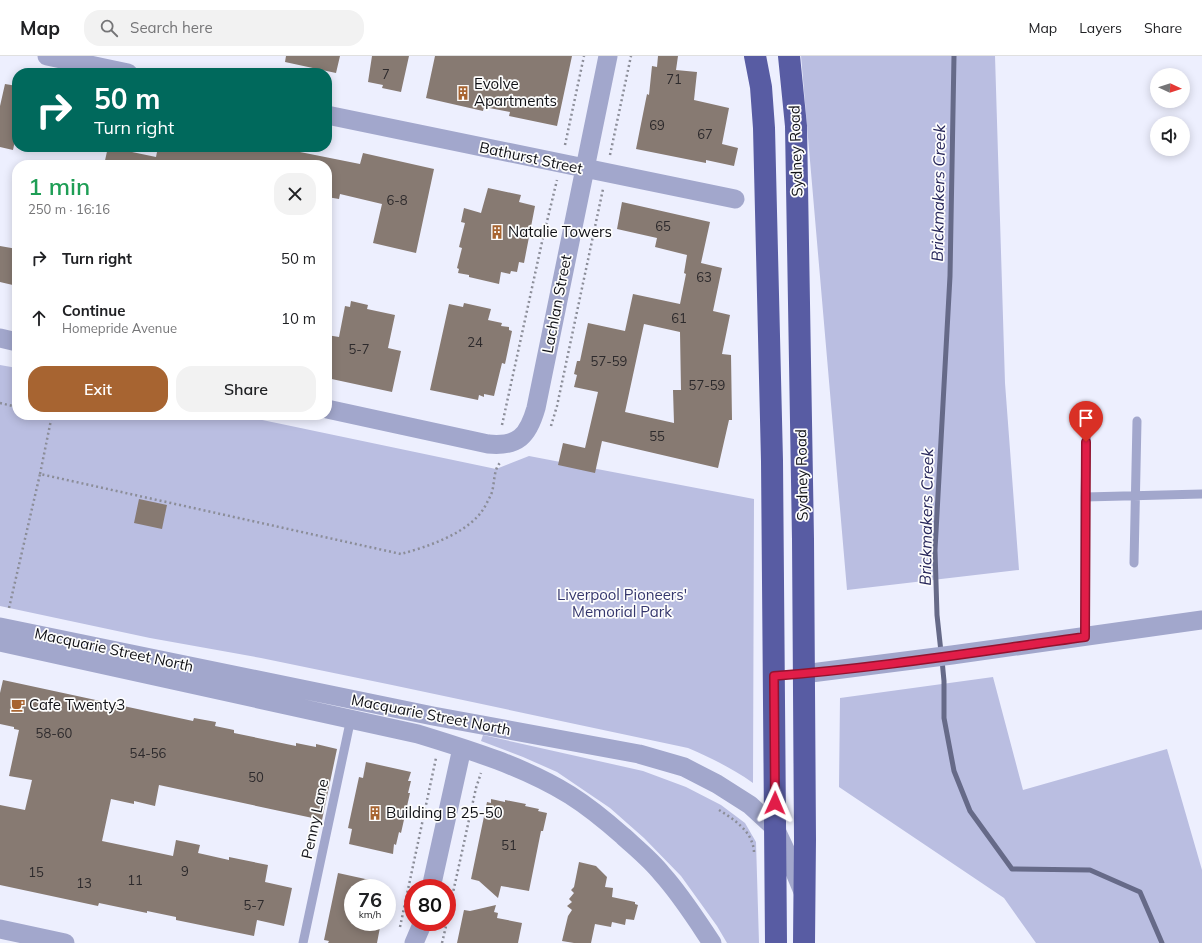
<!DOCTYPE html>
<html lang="en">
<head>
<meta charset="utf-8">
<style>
  body { margin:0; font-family:Mulish,sans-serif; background:#f2f2f2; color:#202124; height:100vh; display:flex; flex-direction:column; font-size:15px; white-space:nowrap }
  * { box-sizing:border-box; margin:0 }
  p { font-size:13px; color:#757577 }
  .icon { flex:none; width:22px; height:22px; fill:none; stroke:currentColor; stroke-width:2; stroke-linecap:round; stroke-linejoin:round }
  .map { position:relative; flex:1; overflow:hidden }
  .side { position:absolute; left:12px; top:104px; width:320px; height:260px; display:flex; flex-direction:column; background:#fff; border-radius:16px; box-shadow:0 2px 10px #0003 }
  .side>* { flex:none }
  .hud { position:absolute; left:12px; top:12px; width:320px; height:84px; border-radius:16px; box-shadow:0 2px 10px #0003; background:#00695c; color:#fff; overflow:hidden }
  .needle { width:26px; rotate:93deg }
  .buttons { position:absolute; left:1150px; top:12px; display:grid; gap:8px }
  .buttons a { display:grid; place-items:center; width:40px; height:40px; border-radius:50%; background:#fff; box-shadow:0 2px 10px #0003; font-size:20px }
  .speed { position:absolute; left:344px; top:823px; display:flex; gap:8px; font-size:20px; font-weight:700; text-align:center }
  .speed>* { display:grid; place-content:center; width:52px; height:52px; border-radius:50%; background:#fff; box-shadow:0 2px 10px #0003; line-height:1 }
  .speed small { font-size:10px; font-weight:400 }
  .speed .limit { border:6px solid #d22; background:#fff; color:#111 }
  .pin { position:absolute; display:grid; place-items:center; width:34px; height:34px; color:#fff; margin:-41px -17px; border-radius:50% 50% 50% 0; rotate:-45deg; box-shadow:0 0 4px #0007 }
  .pin .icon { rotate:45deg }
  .me { position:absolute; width:44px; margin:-22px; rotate:1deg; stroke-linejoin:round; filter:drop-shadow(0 0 3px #0008) }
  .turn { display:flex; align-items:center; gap:14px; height:84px; padding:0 16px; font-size:18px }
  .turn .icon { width:52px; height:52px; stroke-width:2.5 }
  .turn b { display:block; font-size:28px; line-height:34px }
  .round { display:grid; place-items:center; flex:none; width:42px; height:42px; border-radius:16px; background:#f2f2f2 }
  .overview { display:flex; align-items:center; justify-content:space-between; height:68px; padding:0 16px }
  h1 { font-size:24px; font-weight:600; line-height:30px; color:#1e9e55 }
  .action { display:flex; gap:8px; margin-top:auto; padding:8px 16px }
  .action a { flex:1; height:46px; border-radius:16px; background:#a76431; color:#fff; font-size:16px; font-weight:600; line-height:46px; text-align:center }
  .action a+a { background:#f2f2f2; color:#202124 }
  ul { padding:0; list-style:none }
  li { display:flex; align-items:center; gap:12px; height:60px; padding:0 16px }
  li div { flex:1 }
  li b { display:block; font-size:15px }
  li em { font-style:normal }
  header { display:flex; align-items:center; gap:24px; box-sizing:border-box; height:56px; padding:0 20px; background:#fff; border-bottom:1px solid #e0e0e0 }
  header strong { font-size:19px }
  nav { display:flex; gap:22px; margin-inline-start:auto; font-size:14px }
  .search { width:280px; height:36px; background:#f2f2f2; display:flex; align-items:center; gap:10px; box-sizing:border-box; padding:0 14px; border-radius:16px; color:#757577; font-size:15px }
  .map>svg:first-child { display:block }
</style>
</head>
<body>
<header>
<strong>Map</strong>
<div class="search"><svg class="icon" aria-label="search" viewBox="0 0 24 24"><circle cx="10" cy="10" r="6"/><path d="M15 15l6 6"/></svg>Search here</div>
<nav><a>Map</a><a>Layers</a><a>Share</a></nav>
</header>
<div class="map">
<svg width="1202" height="887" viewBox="0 0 1202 887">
  <rect width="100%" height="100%" fill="#edeffe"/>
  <path fill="#babee1" d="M801 0H995L1005 327 1019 514 847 534Z
    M0 309 17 312V359H239L496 413 529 400 754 443 753 727C732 712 711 702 688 692L392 629 261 602 150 582 0 550Z
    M993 621 1023 734 1167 693 1202 814V887H1036L1004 842 839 731 840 642Z
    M483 679 643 715 686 731 721 749 745 767 756 786 759 887H727L717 870 681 820 644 782 610 752 557 716 523 701 481 685Z"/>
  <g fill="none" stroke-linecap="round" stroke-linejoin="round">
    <path stroke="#666a88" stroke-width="5" d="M941 596 937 559 935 494 950 220 954 0
      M942 604 944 625V662L954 715 970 755 1012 813 1090 814 1140 836 1162 887"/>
  </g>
  <path fill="#877a72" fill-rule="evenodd" d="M286 0H340L336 17 285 6Z
    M372 0H409L401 36 382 32 383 29 368 26Z
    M435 0H572L557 70 509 60 510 56 484 51 483 55 426 42Z
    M658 0H678L676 14 697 16 694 44 729 52 722 88 738 92 734 110 706 104V107L636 93 647 38 649 39 652 10 657 11Z
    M5 28 17 30V75L13 94 0 91V50Z
    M108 91 156 101 158 91H292L301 93 300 96 360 108 363 97 434 113 416 197 373 187 382 148 340 138 339 143 327 141V109H104Z
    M488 132 521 139 519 146 535 150 524 207 519 206 517 216 511 215 510 218 501 216 499 228 469 221V219L458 217 459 213 457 212 462 192 459 191 465 167 461 166 464 152 481 157Z
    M622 146 710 166 701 207 722 212 713 255 730 259 722 298 731 299 732 364H729L718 412 602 385 595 417 558 409 563 387 585 392 598 336 574 331 577 319 574 318 577 305H580L588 267 625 275 633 238 680 248 686 218 684 217 687 199 655 191 657 182 617 173ZM644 268 680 276 681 334H673L674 367 625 356Z
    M0 190 17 193V230L0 226Z
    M351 245 368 249 367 253 395 259 388 292 401 295 392 336 327 322V279L339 281 345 250 350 251Z
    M464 247 491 253 488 264 502 267 501 270 509 271V274L512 275 505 308 502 307 494 340 484 338V341L479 339 478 344 430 334 449 248 463 251Z
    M139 443 167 449 162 473 134 467Z
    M3 624 193 665 194 662 216 666 215 670 234 674V677L296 690V687L316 691V688L337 693 322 764 159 729 155 750 134 745V748L111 743 102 785 173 800 176 784 200 789 198 797 229 804V801L268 809 265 826 292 832 284 870 257 864 254 880 176 864V861L147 855V857L99 847 98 850 0 829V749L25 754 32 724 9 720 19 674 14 673V671L0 668V637Z
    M366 706 411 716 408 725H411L408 737H410L401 777 399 776 396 789 394 788 393 798 349 788 352 773 348 772 359 721 363 722Z
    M491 743 505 746V744L526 748 525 750 539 753 538 755 547 757 543 775H541L529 835 501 830 498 842 479 825 471 823 487 746 491 747Z
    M579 806 596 810 607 821 605 831 613 832 612 841 635 846V848L638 849 634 864 626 863 625 869 612 866 611 871 595 868 591 887H574L562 885 568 860 572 854 567 850 572 846 569 843 574 837 571 834 574 831Z
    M338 817 379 826V832H353V866H381L377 887H328L329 885 324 884Z
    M496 849 494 856 498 857 497 862 522 867 518 887H457L464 854 470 855Z"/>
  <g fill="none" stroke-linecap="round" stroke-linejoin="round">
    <path stroke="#8b8d98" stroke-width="2.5" stroke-dasharray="2 3" stroke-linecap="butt" d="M565 89 584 0
      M610 99 631 0
      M0 347 17 351
      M502 369 542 186 557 124
      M551 370 557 350 603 133
      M40 418 52 359
      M9 552 40 418 401 498C426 491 460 480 478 460 484 454 487 446 491 439 495 429 493 414 500 407
      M719 754C735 764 753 776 754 796
      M447 864 476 732 481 717
      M400 871 436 702
      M442 887 447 866"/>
    <path stroke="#a2a7cc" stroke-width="9" d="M1085 441 1087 358
      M1134 507 1137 365
      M1085 581V441L1202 438
      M303 887 351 662"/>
    <path stroke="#a2a7cc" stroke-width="19" d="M47 0 128 17
      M327 59 735 143
      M0 282 17 286
      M327 353 488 388C518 391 528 380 536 352L608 0
      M0 571 433 660 639 698 684 711 717 728 750 749 775 772 789 802 803 836
      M0 586 418 678C470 694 523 710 570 739 589 751 606 765 623 780 636 792 651 804 662 818 681 839 696 863 712 887
      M803 618 952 599 1202 564
      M431 832 462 692
      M0 873 65 887
      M414 887 423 866"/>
    <path stroke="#585ca3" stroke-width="22" d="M755 0 761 31 764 72 772 405 776 887
      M789 0 796 70 803 483 805 783 804 887"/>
  </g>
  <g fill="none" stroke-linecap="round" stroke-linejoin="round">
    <defs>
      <path id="route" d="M775 747 774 620C878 612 982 595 1085 581L1086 386"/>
    </defs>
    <use href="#route" stroke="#92132f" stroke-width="10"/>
    <use href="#route" stroke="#e11d48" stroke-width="7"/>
  </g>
  <defs>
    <symbol id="building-bare" viewBox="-9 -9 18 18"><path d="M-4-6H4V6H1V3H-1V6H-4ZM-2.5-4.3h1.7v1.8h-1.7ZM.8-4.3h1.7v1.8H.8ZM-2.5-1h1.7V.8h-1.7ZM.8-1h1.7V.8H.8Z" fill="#a76431" stroke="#fdfdfd" stroke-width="2.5" paint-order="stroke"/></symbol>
    <symbol id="cafe-bare" viewBox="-9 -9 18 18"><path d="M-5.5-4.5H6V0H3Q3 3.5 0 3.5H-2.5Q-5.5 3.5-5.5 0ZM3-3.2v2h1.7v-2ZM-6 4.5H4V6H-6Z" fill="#a76431" stroke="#fdfdfd" stroke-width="2.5" paint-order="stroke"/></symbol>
  </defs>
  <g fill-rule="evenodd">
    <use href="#building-bare" x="453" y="27" width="20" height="20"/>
    <use href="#building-bare" x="487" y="166" width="20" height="20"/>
    <use href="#cafe-bare" x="8" y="639" width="20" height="20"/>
    <use href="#building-bare" x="365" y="747" width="20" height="20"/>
  </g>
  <g text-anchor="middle" stroke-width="3.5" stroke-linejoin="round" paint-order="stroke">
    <g font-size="13" fill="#2d2a2c">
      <text x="386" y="23">7</text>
      <text x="674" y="28">71</text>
      <text x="657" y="74">69</text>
      <text x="705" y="83">67</text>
      <text x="397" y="149">6-8</text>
      <text x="663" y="175">65</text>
      <text x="704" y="226">63</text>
      <text x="679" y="267">61</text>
      <text x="475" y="291">24</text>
      <text x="359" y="298">5-7</text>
      <text x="609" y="310">57-59</text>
      <text x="707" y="334">57-59</text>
      <text x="657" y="385">55</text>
      <text x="54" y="682">58-60</text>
      <text x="148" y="702">54-56</text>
      <text x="256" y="726">50</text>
      <text x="509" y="794">51</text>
      <text x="185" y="820">9</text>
      <text x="36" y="821">15</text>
      <text x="135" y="829">11</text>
      <text x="84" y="832">13</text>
      <text x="254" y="854">5-7</text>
    </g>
    <g font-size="15" fill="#0f1015" stroke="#fdfdfd" text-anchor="start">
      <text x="474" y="33">Evolve<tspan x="474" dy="17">Apartments</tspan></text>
      <text x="508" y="181">Natalie Towers</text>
      <text x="29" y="654">Cafe Twenty3</text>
      <text x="386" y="762">Building B 25-50</text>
    </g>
    <g font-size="15" fill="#0f1015" stroke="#fdfdfd">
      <text transform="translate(796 95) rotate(-92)" y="5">Sydney Road</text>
      <text transform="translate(531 102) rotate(12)" y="5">Bathurst Street</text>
      <text transform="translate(557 248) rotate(-79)" y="5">Lachlan Street</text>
      <text transform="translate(802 419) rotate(-91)" y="5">Sydney Road</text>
      <text transform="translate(114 594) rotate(12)" y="5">Macquarie Street North</text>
      <text transform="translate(431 659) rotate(11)" y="5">Macquarie Street North</text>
      <text transform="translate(315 763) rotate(-78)" y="5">Penny Lane</text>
    </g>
    <g font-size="15" fill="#35376d" stroke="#fdfdfd">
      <text x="622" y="544">Liverpool Pioneers'<tspan x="622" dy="17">Memorial Park</tspan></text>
    </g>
    <g font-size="16" font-style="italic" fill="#262659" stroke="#fdfdfd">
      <text transform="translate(938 137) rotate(-89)" y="6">Brickmakers Creek</text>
      <text transform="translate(926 461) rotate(-89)" y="6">Brickmakers Creek</text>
    </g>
  </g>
</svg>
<div class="buttons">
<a><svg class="needle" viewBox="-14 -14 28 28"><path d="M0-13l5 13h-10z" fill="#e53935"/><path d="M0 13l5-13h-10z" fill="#757577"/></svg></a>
<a><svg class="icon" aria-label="sound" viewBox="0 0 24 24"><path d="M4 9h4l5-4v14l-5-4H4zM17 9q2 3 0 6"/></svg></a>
</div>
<div class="speed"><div>76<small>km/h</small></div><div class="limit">80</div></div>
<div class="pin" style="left:1086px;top:386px;background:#d93025"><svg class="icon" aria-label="arrive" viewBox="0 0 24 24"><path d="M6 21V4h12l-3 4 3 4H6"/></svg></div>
<svg class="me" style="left:775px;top:747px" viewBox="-20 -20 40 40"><path d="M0-17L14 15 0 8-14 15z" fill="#e11d48" stroke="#fff" stroke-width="4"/></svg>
<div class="hud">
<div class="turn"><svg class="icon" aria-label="right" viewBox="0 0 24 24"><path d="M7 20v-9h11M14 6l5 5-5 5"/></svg><div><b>50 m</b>Turn right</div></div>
</div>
<section class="side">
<div class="overview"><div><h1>1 min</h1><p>250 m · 16:16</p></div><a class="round"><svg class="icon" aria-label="close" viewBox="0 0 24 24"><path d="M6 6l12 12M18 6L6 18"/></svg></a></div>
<ul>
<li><svg class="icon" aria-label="right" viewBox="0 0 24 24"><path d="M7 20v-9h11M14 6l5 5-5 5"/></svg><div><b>Turn right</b></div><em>50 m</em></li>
<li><svg class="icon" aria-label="ahead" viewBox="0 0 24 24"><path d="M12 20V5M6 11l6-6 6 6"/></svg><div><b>Continue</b><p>Homepride Avenue</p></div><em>10 m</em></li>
</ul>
<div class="action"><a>Exit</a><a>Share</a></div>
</section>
</div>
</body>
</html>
